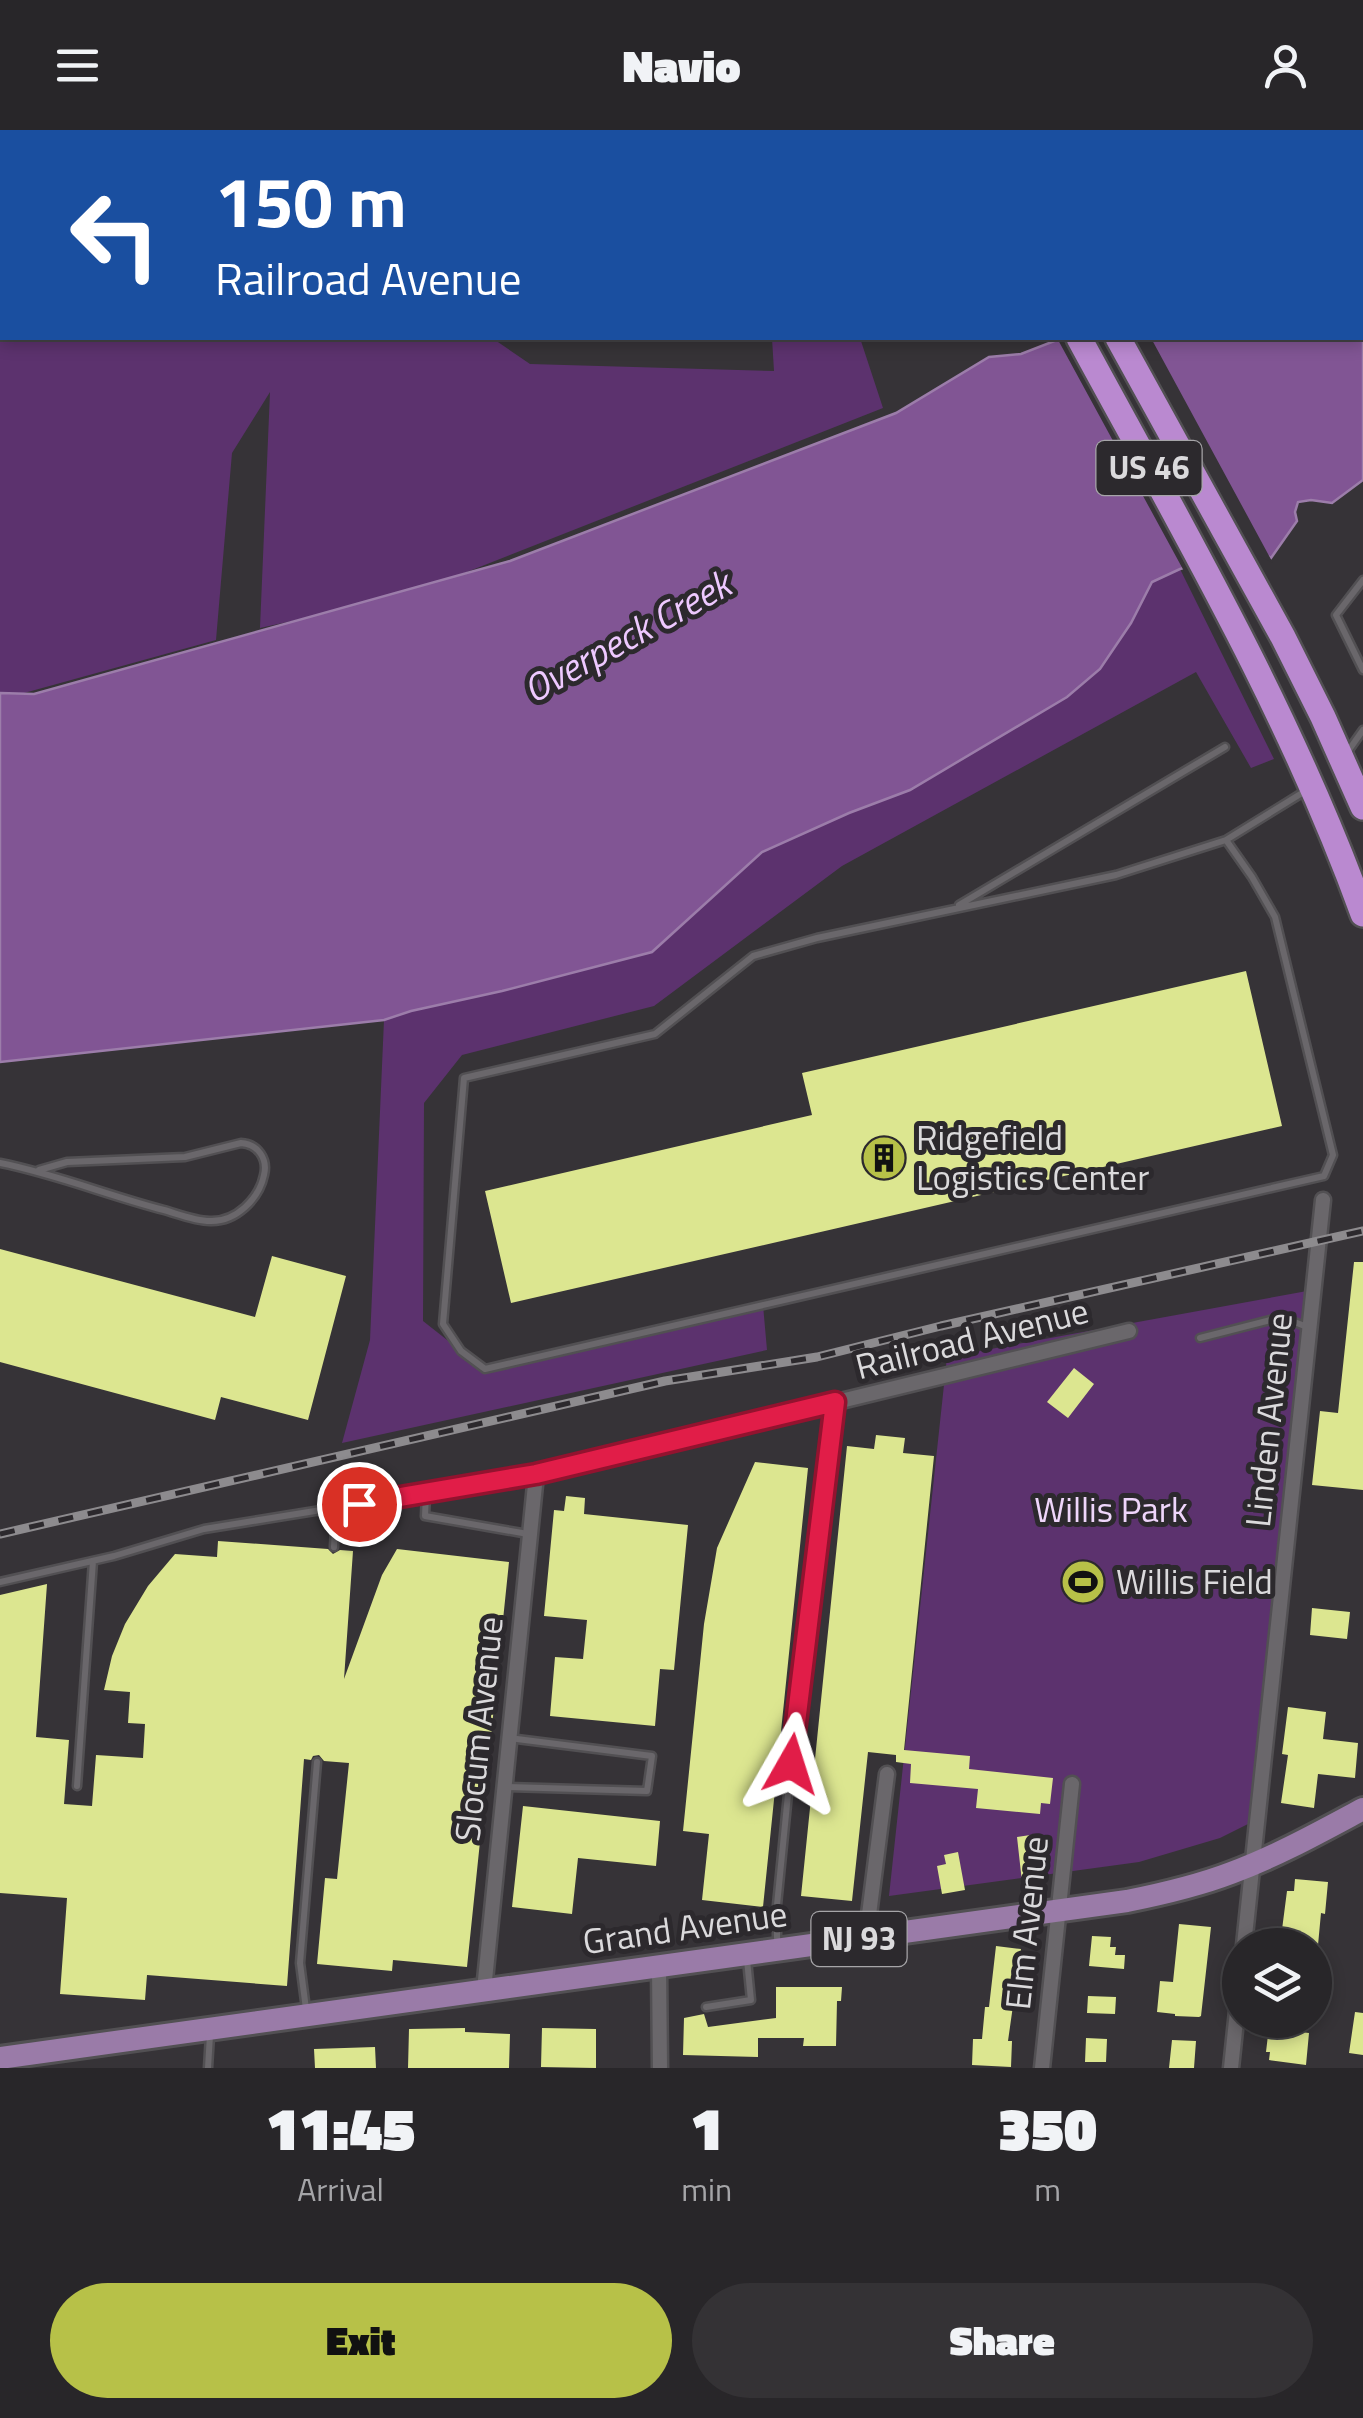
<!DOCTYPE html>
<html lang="en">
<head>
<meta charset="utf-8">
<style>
  body { margin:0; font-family:"Titillium Web",sans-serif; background:#343235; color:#f1f3f6; height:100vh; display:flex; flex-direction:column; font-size:38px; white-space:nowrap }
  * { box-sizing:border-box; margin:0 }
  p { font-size:32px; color:#a5a5a8 }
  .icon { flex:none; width:55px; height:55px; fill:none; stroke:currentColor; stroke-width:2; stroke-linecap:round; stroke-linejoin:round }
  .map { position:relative; height:1938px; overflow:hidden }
  .sheet { display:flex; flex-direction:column; background:#282629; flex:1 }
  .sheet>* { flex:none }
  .top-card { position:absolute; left:0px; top:0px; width:1365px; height:210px; box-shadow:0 5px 15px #0003,0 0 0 2px #444346; background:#1a4fa0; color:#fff; overflow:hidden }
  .tools { position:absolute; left:1222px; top:1798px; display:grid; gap:20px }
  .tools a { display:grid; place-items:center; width:110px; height:110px; border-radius:50%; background:#282629; box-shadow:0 5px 15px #0003,0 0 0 2px #444346; font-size:50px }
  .pin { position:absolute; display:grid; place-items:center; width:85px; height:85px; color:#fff; margin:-42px; border:5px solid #fff; border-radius:50%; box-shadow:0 2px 10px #0007 }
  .me { position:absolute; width:110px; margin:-55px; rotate:6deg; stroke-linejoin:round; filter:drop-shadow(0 0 8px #0008) }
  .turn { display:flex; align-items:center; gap:35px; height:210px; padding:0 50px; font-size:45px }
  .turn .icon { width:130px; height:130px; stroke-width:2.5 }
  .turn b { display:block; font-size:70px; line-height:85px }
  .eta { display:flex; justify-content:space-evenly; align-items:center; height:170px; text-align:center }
  .eta b { font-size:60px; font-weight:800; line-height:70px }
  .action { display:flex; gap:20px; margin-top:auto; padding:20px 50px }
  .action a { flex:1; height:115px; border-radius:60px; background:#b7c148; color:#111; font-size:40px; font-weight:800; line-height:115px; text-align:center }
  .action a+a { background:#343235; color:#f1f3f6 }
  header { display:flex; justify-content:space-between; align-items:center; height:130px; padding:0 50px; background:#282629; font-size:45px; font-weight:800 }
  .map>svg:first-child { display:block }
</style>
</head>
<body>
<header><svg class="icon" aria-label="menu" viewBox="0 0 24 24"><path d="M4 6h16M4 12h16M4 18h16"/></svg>Navio<svg class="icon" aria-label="person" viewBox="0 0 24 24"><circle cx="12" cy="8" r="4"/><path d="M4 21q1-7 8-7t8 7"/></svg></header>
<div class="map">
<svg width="1363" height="1938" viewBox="0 0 1363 1938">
  <rect width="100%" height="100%" fill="#363337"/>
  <path fill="#5c326e" d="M0 105H2V208H492L530 234 774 241 772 208H860L883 278 406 466 260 498 270 262 232 323 216 510 6 568H0Z
    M1180 439 1274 629 1251 638 1196 542 842 736 654 876 462 925 424 973 423 1191 484 1239 763 1175 767 1220 342 1313 370 1210 384 890 411 881 502 861 652 822 762 722 849 683 910 660 1100 539 1131 493 1152 452Z
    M1318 1159 1254 1691 1220 1708 1139 1732 889 1766 947 1227Z"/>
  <path fill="#815594" stroke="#9c7daa" stroke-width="2.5" d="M1363 4V350L1332 373 1311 370 1298 372 1295 382 1297 391 1271 428 1256 418 1180 439 1152 452 1131 493 1100 539 1067 567 910 660 849 683 762 722 652 822 502 861 411 881 384 890 0 932V563L34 564 510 431 896 283 989 227 1021 224 1062 208H1362Z"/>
  <path fill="#363337" d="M1057 208H1151L1273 433 1255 424 1185 443Z"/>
  <path fill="#dce690" d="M1246 841 1282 996 511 1173 485 1061 812 985 802 943Z
    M0 1119 255 1187 272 1126 346 1146 308 1290 221 1267 215 1290 0 1232Z
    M1354 1132H1363V1360L1312 1355 1320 1281 1338 1283Z
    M1074 1238 1094 1254 1068 1288 1047 1272Z
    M876 1305 905 1308 903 1323 934 1326 904 1620 970 1626 969 1639 1053 1648 1050 1674 1041 1673 1040 1684 976 1678 978 1659 910 1653 911 1634 896 1632V1625L868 1622 852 1771 801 1766 847 1316 874 1319Z
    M755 1332 808 1338 763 1777 702 1770 709 1704 683 1701 704 1494 717 1418Z
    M566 1366 585 1368 584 1384 688 1395 674 1540 660 1539 655 1596 550 1586 555 1527 583 1529 587 1490 544 1486 554 1380 564 1381Z
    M218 1411 328 1419 333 1424 340 1420 353 1421 344 1549 382 1445 397 1419 509 1432 467 1837 393 1830 392 1841 317 1834 325 1748 337 1749 349 1633 324 1631 319 1625 313 1626 311 1630 304 1629 287 1856 147 1845 145 1870 60 1864 67 1768 0 1763V1465L47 1454 36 1607 69 1610 64 1674 92 1676 96 1625 143 1628 145 1594 128 1593 130 1562 104 1560 112 1526 125 1494 148 1456 175 1424 217 1427Z
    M1312 1478 1350 1482 1347 1509 1310 1505Z
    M1288 1577 1326 1582 1323 1609 1358 1613 1355 1648 1318 1644 1314 1678 1281 1673 1288 1625 1282 1624Z
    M523 1676 660 1691 656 1736 578 1728 572 1784 512 1777Z
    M1037 1704 1042 1749 1022 1752 1017 1707Z
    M958 1722 965 1760 942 1764 937 1736 946 1734 944 1725Z
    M1295 1749 1328 1752 1325 1784 1321 1783 1318 1815H1280L1287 1761H1294Z
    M1179 1794 1211 1797 1201 1886 1199 1887 1175 1886V1884L1157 1882 1160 1851 1173 1852Z
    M1092 1806 1111 1807 1110 1817H1116L1115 1825H1125L1124 1839 1089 1836Z
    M996 1816 1021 1819 1008 1911H1012L1011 1937 972 1935 973 1909H982L985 1877H989Z
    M776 1857H842L841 1871H837L836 1916H803L804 1908H758V1927L683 1925 684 1888 704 1884 708 1897 776 1888Z
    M1088 1866 1116 1867 1115 1884 1087 1883Z
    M1355 1882 1363 1883V1925L1349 1923Z
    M465 1898V1902L510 1904 509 1938H408L409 1899Z
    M542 1898 596 1899V1938L541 1937Z
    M1273 1899 1309 1903 1306 1935 1269 1930 1270 1922H1266L1268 1905 1272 1906Z
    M1086 1908 1107 1909 1106 1932H1085Z
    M1172 1910 1196 1911 1194 1938H1169Z
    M375 1917 376 1938H315L314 1919Z"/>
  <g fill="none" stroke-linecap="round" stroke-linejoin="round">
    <defs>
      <path id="lane" d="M902 0 903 2
        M928 0 929 2
        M909 2 912 0
        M1363 450 1336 485 1363 540
        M1346 624 1363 600
        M1226 710 1252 747 1275 787 1333 1025 1324 1046 485 1239 461 1221 443 1194 464 948 655 904 753 826 817 808 1116 745 1226 710 1307 660
        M959 775 1225 617
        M0 1033C56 1044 109 1066 164 1080 178 1084 195 1091 210 1091 236 1092 259 1069 264 1045 268 1029 258 1014 241 1013L185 1027 67 1032 39 1040
        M1200 1208 1278 1188 1287 1189 1307 1197
        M426 1363 425 1386 528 1404
        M334 1417 336 1378
        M0 1452 114 1426 204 1399 358 1374
        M77 1656 93 1431
        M505 1657 647 1661 652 1626 509 1608
        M777 1813V1775L798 1564 835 1274
        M706 1877 751 1870 747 1830
        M306 1879 300 1833 317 1632
        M208 1938 210 1905"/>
      <path id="street" d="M359 1374 536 1345 1129 1201
        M866 1808 887 1644
        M1244 1815 1323 1070
        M659 1837 660 1938
        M484 1860 536 1345
        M1042 1938 1072 1654
        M1231 1938 1240 1853"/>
      <path id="primary" d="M0 1928 1127 1771C1162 1764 1197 1756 1231 1743 1277 1726 1320 1702 1363 1679"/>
      <path id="highway" d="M978 0 979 2
        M1014 0 1015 2
        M1036 0V2
        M1059 0 1061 2
        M1270 2 1272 0
        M1079 208C1181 396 1290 582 1363 784
        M1118 208 1283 507 1323 587 1363 677"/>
    </defs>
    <use href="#lane" stroke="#525053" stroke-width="11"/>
    <use href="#street" stroke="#525053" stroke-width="19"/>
    <use href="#primary" stroke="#525053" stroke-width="28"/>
    <use href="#highway" stroke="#525053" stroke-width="30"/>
    <use href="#lane" stroke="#6a676b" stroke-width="6"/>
    <use href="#street" stroke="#6a676b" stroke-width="14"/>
    <use href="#primary" stroke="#9a7ba8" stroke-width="22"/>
    <use href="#highway" stroke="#ba89d0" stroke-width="25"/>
    <defs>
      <path id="rail" d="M0 1404 665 1251 817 1227 941 1196 1363 1101"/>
    </defs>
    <use href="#rail" stroke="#8d8b8e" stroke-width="9"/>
    <use href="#rail" stroke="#2c292d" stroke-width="5" stroke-dasharray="15" stroke-linecap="butt"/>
  </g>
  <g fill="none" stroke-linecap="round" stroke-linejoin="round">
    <defs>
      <path id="route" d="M359 1374 536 1344 835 1272 791 1634"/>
    </defs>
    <use href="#route" stroke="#92132f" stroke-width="25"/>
    <use href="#route" stroke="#e11d48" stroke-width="18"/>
  </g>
  <defs>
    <symbol id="building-disc" viewBox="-11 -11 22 22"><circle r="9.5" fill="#b7c148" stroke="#2c292d"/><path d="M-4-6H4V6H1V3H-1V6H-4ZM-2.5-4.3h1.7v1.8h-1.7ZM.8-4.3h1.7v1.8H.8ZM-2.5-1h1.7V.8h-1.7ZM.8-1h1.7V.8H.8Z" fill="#111"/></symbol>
    <symbol id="stadium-disc" viewBox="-11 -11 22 22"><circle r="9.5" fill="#b7c148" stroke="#2c292d"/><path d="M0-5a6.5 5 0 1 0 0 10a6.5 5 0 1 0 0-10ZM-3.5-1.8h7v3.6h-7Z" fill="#111"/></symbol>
  </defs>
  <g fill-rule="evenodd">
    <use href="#building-disc" x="859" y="1003" width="50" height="50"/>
    <use href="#stadium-disc" x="1058" y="1427" width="50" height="50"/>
  </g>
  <g text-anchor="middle" stroke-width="10" stroke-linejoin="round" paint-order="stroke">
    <g fill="#2c292d" stroke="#a6a5a8" stroke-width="2.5">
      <rect x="1096.5" y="311" width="105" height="54" rx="8"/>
      <rect x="811.5" y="1782" width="95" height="54" rx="8"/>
    </g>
    <g font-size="32" font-weight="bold" fill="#dbdadc">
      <text x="1149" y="349">US 46</text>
      <text x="859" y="1820">NJ 93</text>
    </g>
    <g font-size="35" fill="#dbdadc" stroke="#2c292d" text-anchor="start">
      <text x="916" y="1020">Ridgefield<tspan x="916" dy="40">Logistics Center</tspan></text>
      <text x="1116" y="1464">Willis Field</text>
    </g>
    <g font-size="35" fill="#dbdadc" stroke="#2c292d">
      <text transform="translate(972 1209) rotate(-14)" y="12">Railroad Avenue</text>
      <text transform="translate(1269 1290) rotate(-84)" y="12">Linden Avenue</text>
      <text transform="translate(479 1599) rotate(-84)" y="12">Slocum Avenue</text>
      <text transform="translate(1027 1793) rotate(-84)" y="12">Elm Avenue</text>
      <text transform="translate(685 1798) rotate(-8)" y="12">Grand Avenue</text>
    </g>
    <g font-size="35" fill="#efd6fb" stroke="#2c292d">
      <text x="1111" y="1392">Willis Park</text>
    </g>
    <g font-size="38" font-style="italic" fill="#eec9ff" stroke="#2c292d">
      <text transform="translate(627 507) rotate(-29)" y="13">Overpeck Creek</text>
    </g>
  </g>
</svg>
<div class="tools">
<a><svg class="icon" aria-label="layers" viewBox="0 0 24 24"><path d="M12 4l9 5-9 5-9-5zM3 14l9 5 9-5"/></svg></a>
</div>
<div class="pin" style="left:359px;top:1374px;background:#d93025"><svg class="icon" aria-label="arrive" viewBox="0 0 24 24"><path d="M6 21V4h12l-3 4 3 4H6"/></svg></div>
<svg class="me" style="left:791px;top:1634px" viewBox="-20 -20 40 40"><path d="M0-17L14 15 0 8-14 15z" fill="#e11d48" stroke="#fff" stroke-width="4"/></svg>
<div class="top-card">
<div class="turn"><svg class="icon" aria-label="left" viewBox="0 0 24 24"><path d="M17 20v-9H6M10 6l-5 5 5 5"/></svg><div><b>150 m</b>Railroad Avenue</div></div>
</div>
</div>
<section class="sheet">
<div class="eta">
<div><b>11:45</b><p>Arrival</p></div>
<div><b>1</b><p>min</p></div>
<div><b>350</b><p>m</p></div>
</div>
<div class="action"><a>Exit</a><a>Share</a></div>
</section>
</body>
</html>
